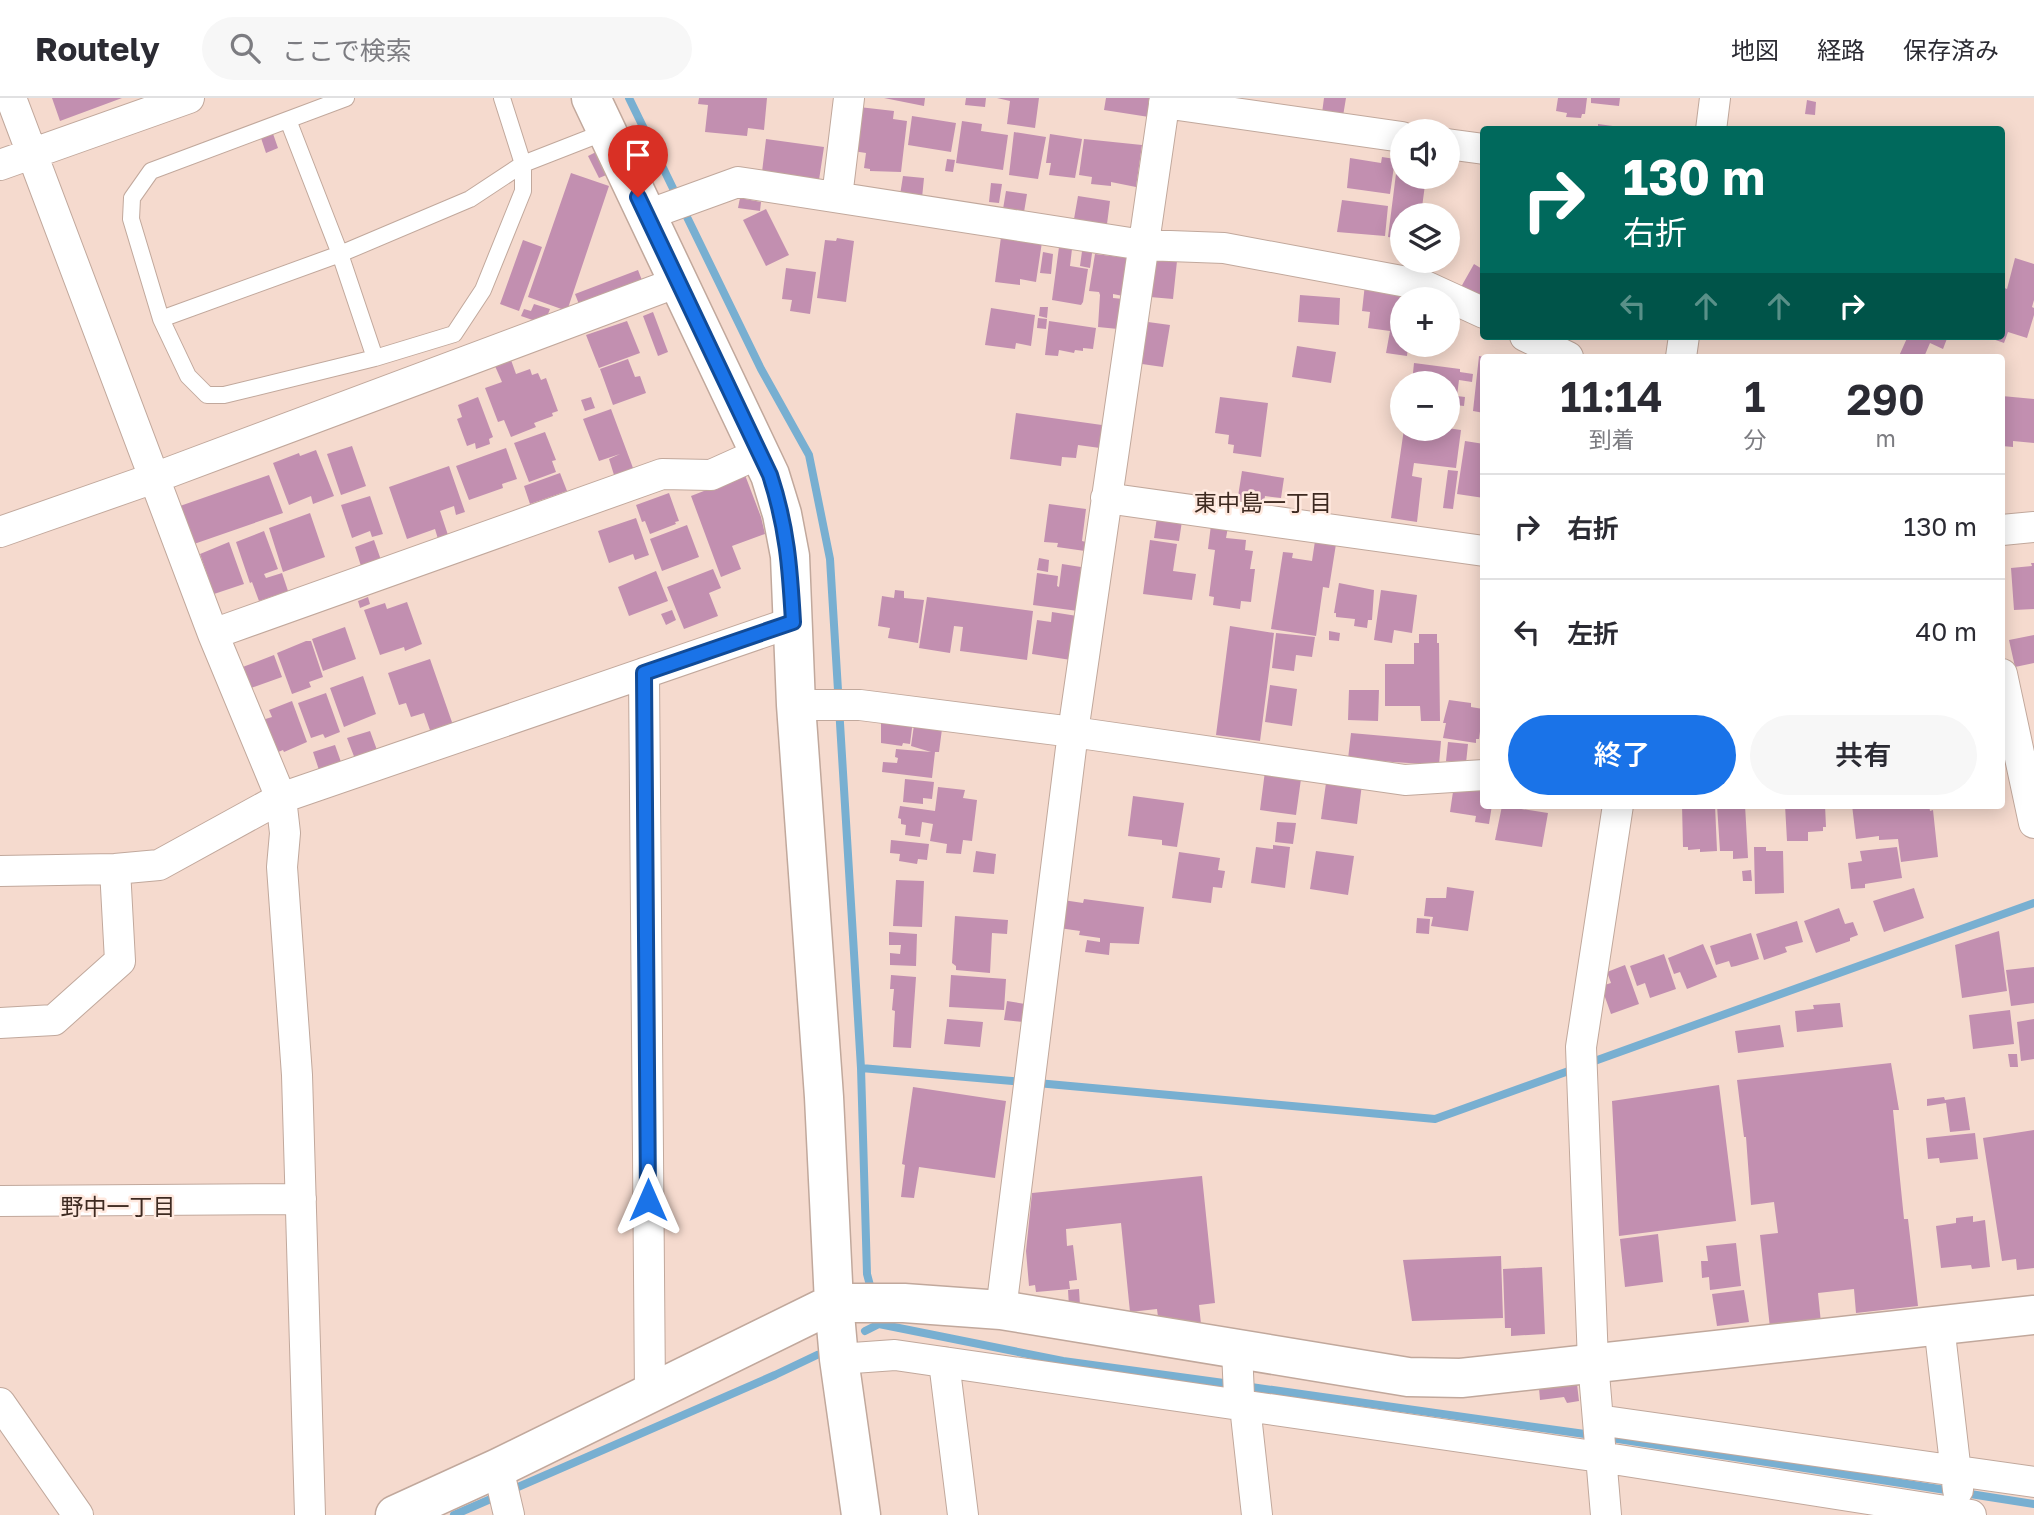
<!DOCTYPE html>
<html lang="ja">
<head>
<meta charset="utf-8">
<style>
  body { margin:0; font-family:"Golos Text","Noto Sans JP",sans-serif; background:#f7f7f7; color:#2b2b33; height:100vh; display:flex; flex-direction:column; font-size:26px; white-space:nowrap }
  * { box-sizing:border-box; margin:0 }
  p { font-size:23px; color:#7c7c81 }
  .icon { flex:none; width:38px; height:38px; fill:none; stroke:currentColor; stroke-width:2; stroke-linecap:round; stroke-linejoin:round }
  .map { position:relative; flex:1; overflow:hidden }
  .panel { position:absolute; left:1480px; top:256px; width:525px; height:455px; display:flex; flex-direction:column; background:#fff; border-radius:7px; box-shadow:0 4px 18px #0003 }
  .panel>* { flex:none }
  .top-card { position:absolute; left:1480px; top:28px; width:525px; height:214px; border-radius:7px; box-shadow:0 4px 18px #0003; background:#00695c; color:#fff; overflow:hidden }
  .buttons { position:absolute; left:1390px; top:21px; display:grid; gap:14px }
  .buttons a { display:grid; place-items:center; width:70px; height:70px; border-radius:50%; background:#fff; box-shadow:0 4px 18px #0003; font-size:35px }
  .pin { position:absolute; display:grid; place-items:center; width:60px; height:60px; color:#fff; margin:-72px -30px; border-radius:50% 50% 50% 0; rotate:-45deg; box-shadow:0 0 7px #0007 }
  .pin .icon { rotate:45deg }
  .me { position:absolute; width:77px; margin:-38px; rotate:0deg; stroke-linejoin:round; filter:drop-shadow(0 0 5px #0008) }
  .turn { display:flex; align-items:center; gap:24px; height:147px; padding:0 28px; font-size:32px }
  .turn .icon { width:91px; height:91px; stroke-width:2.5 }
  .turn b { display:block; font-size:49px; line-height:60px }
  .lanes { display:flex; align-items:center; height:66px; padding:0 28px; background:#0003; justify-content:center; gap:35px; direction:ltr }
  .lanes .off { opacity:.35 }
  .eta { display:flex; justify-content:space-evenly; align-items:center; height:119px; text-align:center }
  .eta b { font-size:42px; font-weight:600; line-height:49px }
  .button { display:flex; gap:14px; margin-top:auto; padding:14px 28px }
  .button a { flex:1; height:80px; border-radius:42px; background:#1a73e8; color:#fff; font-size:28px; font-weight:600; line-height:80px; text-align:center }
  .button a+a { background:#f7f7f7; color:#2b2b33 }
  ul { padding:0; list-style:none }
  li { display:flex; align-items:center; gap:21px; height:105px; padding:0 28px; border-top:2px solid #e1e1e2 }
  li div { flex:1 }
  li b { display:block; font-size:26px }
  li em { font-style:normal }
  header { display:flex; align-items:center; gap:42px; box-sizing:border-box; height:98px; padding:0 35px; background:#fff; border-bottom:2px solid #e1e1e2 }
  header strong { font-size:33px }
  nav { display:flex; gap:38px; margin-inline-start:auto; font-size:24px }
  .search { width:490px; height:63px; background:#f7f7f7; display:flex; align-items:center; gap:18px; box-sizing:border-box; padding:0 24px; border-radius:38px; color:#7c7c81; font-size:26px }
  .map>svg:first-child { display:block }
</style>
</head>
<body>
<header>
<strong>Routely</strong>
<div class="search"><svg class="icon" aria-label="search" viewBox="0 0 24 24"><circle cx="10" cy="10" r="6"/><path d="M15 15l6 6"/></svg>ここで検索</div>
<nav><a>地図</a><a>経路</a><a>保存済み</a></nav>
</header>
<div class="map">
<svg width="2034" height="1417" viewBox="0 0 2034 1417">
  <rect width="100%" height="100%" fill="#f5dace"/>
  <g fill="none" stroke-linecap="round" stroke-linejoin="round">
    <path stroke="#78afd1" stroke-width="8" d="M629 0 761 271 809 357 830 461 861 970 867 1176 872 1195
      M1589 965 2034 805
      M861 970 1024 984
      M1037 985 1435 1021 1577 970
      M865 1233 879 1226 1063 1263 1231 1286
      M1244 1288 1592 1337
      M1605 1339 1952 1393
      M1964 1395 2034 1406
      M454 1417 775 1277 817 1257"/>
  </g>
  <path fill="#c28fb0" d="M52 0H122L60 23Z
    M699 0H767L764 32 748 30 747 38 705 34 708 7 698 6Z
    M884 0H925L924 8Z
    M966 0H986L985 9 965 7Z
    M997 0H1039L1035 30 1007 26 1010 3Z
    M1106 0H1152L1149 19 1104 12Z
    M1324 0H1346L1343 18 1322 15Z
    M1558 0H1587L1585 16H1582L1581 20 1566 19 1567 15 1556 13Z
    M1591 0H1620L1619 8 1591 5Z
    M1807 2 1816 4 1815 17 1805 16Z
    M859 9 894 13 893 21 907 23 901 74 870 73V71L864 70 866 55 853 53Z
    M912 18 956 25 951 54 908 47Z
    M962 23 982 26 981 33 1008 37 1003 72 956 65Z
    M1598 26 1620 29 1619 32H1598Z
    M271 30 278 50 266 55 259 34Z
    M1014 34 1046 39 1038 81 1009 77Z
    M1050 36 1082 41 1075 80 1049 77 1051 65H1046Z
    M766 41 824 49 819 82 762 74Z
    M1084 41 1142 47 1136 89 1111 84V88L1091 86 1092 79 1079 77Z
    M598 53 609 76 599 80 588 58Z
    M1382 59 1395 61 1390 96 1347 90 1350 60 1381 65Z
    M1398 60 1402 61V79H1426L1421 117H1402V141L1388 139Z
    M947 61 955 62 953 74 945 73Z
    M571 75 609 88 567 213 528 199Z
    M903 78 924 80 922 100 900 97Z
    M991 85 1002 86 999 105 989 104Z
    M1006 93 1027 96 1024 114 1003 111Z
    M1078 98 1110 103 1107 126 1074 121Z
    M740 100 761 104 760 113 738 110Z
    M1342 102 1388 108 1385 138 1337 134Z
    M766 111 789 157 766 168 743 122Z
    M1001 139 1042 144 1036 184 1020 181V187L995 184Z
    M837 140 854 143 846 204 817 200 825 142 836 143Z
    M523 142 542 149 519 213 500 206Z
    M1083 146 1093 148 1090 170 1080 168Z
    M1059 149 1072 151 1070 168 1088 171 1083 204 1081 207 1052 202Z
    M1043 154 1053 156 1051 176 1040 175Z
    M1095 156 1128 160 1123 198 1113 196V200L1123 201 1118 231 1098 229 1100 197 1099 194 1089 193Z
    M2015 160 2034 166V202L2032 209 2034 210V217L2027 240 2008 234 2004 245 1990 240 1991 238H2002V189L2007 191Z
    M1154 161 1177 163 1173 201 1150 199Z
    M1474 166 1484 172V192L1479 199 1461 189Z
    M786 170 816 174 810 216 790 213 792 202 782 201Z
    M638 172 645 190 582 214 575 196Z
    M1365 186 1416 193 1415 201H1402V247H1408L1407 258 1386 255 1390 233 1368 230 1370 214 1362 213Z
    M1300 197 1340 200 1339 227 1298 224Z
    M534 206 550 211 544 226 521 218 524 211 531 213Z
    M1040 209H1048L1047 220 1039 218Z
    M991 210 1035 217 1031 248 1016 245 1015 251 985 247Z
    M653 214 668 254 658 258 643 218Z
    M1038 220 1047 221 1046 231 1037 230Z
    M627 223 640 255 599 270 586 237Z
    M1049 223 1096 230 1093 251 1083 250V253L1075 252 1074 255 1059 252 1058 258 1045 257Z
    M1148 224 1170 227 1163 269 1142 266Z
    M1908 238H1948L1943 251 1930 245 1924 259H1902L1899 258Z
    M1297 248 1336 254 1331 285 1292 279Z
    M1479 258 1484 259V315L1473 313Z
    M628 261 635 279 640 278 646 295 613 307 600 271Z
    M511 262 516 276 530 271 532 277 538 275 541 282 546 280 558 313 552 315 553 318 534 325 536 329 511 339 504 322 498 324 485 290 502 284 495 268Z
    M1414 265 1460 271V274L1473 276 1472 284 1459 282 1457 298 1465 299 1464 308 1455 307V315L1447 314V285H1412Z
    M2002 298 2034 301V345L2013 343V349L2002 348Z
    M478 299 493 339 489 341 490 346 476 351 475 345 467 348 457 321 462 319 458 307Z
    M591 299 595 310 585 313 581 302Z
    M1220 299 1268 305 1261 359 1233 355 1234 347 1228 346 1229 337 1215 335Z
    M611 311 633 370 614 377 609 361 620 356 599 363 583 321Z
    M1016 315 1102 327 1100 350 1078 347 1076 360 1062 359 1061 368 1010 361Z
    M1447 330 1461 332 1456 370 1414 365 1412 378 1422 380 1417 424 1391 420 1404 331Z
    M545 334 556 362 552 363 556 374 529 384 514 345Z
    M1465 343 1484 346V400L1457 396Z
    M352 348 366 388 341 397 327 356Z
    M506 350 517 381 502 386 503 390 469 402 456 368Z
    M316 352 334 398 313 406 311 398 289 407 273 365 299 355 300 358Z
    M449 368 465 414 456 417 454 408 440 413 448 437 438 441 435 431 407 441 389 389Z
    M1448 372 1458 373 1453 411 1443 410Z
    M1242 373 1284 380 1281 400 1265 398 1263 409 1237 405Z
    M560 375 567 393 530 406 524 388Z
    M269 377 283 415 194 446 180 408Z
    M745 377 761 419 765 436 732 448 741 471 721 479 691 398Z
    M669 395 679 423 675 424 676 426 650 436 645 423 642 424 636 407Z
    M370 398 383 436 372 439 370 433 352 440 341 407Z
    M1049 406 1086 411 1082 443 1086 444 1085 453 1057 449 1058 445 1044 444Z
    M310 415 325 459 283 474 269 430Z
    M1157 419 1182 423 1179 443 1154 440Z
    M636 420 649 457 635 462 633 456 609 465 598 433Z
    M687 427 699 459 662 473 650 441Z
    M1211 427 1228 429 1226 440 1246 442 1245 452 1253 453 1250 471H1255L1251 504 1241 503 1240 511 1213 507 1214 499 1209 498 1215 452 1208 451Z
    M264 433 278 471 264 476 266 480 282 475 288 493 259 503 252 484 250 485 236 444Z
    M374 442 381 462 361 468 355 449Z
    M1150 442 1177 446 1173 473 1196 476 1192 502 1143 496Z
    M1315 443 1336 446 1329 490 1323 489 1316 538 1271 531 1283 454 1293 455 1292 460 1312 463Z
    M229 444 244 486 214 496 200 456Z
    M1039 460 1049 462 1048 474 1037 472Z
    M2031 465H2034V511L2014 512 2011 470 2032 468Z
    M1062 466 1081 469 1078 513 1033 507 1037 475 1058 478 1057 488 1059 489Z
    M713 471 721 490 709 495 718 518 684 531 667 489Z
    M656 473 668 503 629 518 618 489Z
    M1339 485 1374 492 1372 522H1368L1367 530 1354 528 1355 521 1336 519V515H1334Z
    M895 492 904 493V500L924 502 918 545 888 540 890 530 878 528 882 498 894 500Z
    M1381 492 1417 497 1412 535 1394 532 1392 545 1374 542Z
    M368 499 370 506 360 510 358 503Z
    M927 499 1033 513 1027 562 960 553 963 529 954 528 950 555 919 550Z
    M407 504 422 546 405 553 404 549 380 557 364 512 385 505 387 511Z
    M672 512 676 522 666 527 661 516Z
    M1052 514 1077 518 1071 562 1032 556 1037 522 1051 524Z
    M1230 528 1274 535 1260 643 1216 637Z
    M345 529 356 561 323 573 312 541Z
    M1329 533 1340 535 1339 543 1329 542Z
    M1276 535 1315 539 1312 559 1296 557 1294 573 1272 570Z
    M1419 536H1437V545H1439L1440 623H1421L1420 608H1385V566H1414V545H1419Z
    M2034 537V565L2015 569 2009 542Z
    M306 543H311L323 579 309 584 311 589 292 596 277 555Z
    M274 557 282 579 248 591 240 570Z
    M430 561 453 627 431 635 424 615 411 619 406 605 399 607 388 575Z
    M363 578 376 616 344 629 330 590Z
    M1270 587 1297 591 1292 628 1265 624Z
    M1349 592H1379L1378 623 1348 622Z
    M326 595 340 634 325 640 323 636 311 640 298 605Z
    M1449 602 1471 605V609L1483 611 1479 641H1476V645L1443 640 1446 625H1443Z
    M292 603 307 644 284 654 283 652 271 657 259 623 272 619 269 612Z
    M881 619 913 622 910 646 903 645 902 648 881 645Z
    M914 627 942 631 939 654H935L932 680 882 674 883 664 897 665 898 660 895 659 896 651 931 654 911 648Z
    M370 633 377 652 355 661 347 640Z
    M1351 635 1441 643 1439 667 1348 661Z
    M1448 644 1468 646 1466 665 1446 663Z
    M335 647 341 664 319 672 313 654Z
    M1265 673 1301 681 1296 717 1260 712Z
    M905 681 934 684 932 701 923 700V706L903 704Z
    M1326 685 1362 686 1357 726 1321 721Z
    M1454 687 1484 691V707H1492L1489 726 1475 724 1476 718 1450 714Z
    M938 689 965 692 963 700 977 702 972 743 963 742 961 756 946 755 947 746 930 743 933 726 922 724 920 739 905 737 906 727 901 726V721L898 720 900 708 935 713Z
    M1133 698 1184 705 1177 749 1162 747V742L1128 738Z
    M1682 707H1715L1717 753 1700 754V751L1688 752V749H1683Z
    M1717 707H1745L1748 760 1733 761V753H1720Z
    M1785 707H1825L1826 729H1823V733L1808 734V743H1787Z
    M1852 707H1929L1930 713 1933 712 1938 759 1901 764 1898 741 1879 742V738L1856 741Z
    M1502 708 1548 715 1542 749 1495 742Z
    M1277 724 1296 725 1293 746 1275 744Z
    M891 742 929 746 927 762 918 761 917 766 899 763 900 756 890 755Z
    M1273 747 1290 749 1285 790 1251 785 1256 749 1273 751Z
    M1754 749H1766V753H1783L1784 795 1755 796Z
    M1897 749 1902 780 1865 786V790L1851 791 1848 765 1862 763 1860 753Z
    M976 753 996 756 994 776 973 774Z
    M1316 753 1354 758 1348 797 1310 791Z
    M1179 754 1220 760 1218 772 1225 773 1222 790 1213 789 1211 805 1172 800Z
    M1751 772 1752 783H1743L1742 773Z
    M896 782 924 783 922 829 893 828Z
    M1447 789 1474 793 1468 833 1431 828 1433 819 1424 818 1426 800H1446Z
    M1914 790 1924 820 1884 834 1873 803Z
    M1084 801 1144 809 1139 846 1110 845 1109 857 1085 854 1087 842 1100 844V840L1079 837 1080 833 1059 830 1063 802 1083 805Z
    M1839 810 1845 826 1853 824 1858 837 1850 840V843L1816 855 1804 823Z
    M955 818 1008 822 1007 836 992 835 990 875 956 872V868L952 865Z
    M1417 820 1430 821 1429 836 1416 835Z
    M1797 823 1803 844 1785 849 1787 854 1764 862 1756 836Z
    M1999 833 2007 893 1962 900 1955 847Z
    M889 834 917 836 916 868 890 867V855L900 856 901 847H889Z
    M1751 835 1759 861 1736 868 1731 869 1729 863 1716 867 1710 848Z
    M1703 846 1717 879 1687 891 1680 874 1674 876 1668 860Z
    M1664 856 1676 891 1650 900 1645 885 1637 888 1630 868Z
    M1625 867 1639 906 1611 916 1601 888 1611 885 1607 874Z
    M2034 869V905L2011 908 2006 872Z
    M891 877 916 879 911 950 893 949 895 913 892 912 894 891H890Z
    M951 877 1006 881 1004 912 949 909Z
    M1007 903 1025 906 1023 924 1004 922Z
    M1840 905 1843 929 1797 934 1795 913 1814 911 1813 907Z
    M2010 912 2014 946 1973 951 1969 917Z
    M947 921 983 924 980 949 944 946Z
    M2034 921V961L2021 963 2017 924Z
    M1780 927 1784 949 1738 955 1735 933Z
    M2008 956H2017L2018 969H2010Z
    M1891 965 1899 1012H1893L1904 1121H1908L1918 1208 1856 1215 1854 1191 1818 1195 1821 1225 1770 1230 1760 1137 1778 1135 1774 1104 1751 1107 1746 1039H1744L1737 982Z
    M1719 987 1736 1123 1619 1138 1612 1003Z
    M913 989 1006 1003 995 1080 919 1069 914 1100 901 1099 905 1067 902 1066Z
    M1944 999 1945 1002 1965 999 1970 1032 1950 1034 1946 1005 1927 1008V1001Z
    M2034 1032V1170L2017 1172 2016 1161 2002 1163 1983 1040Z
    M1975 1035 1978 1061 1940 1065 1939 1060 1928 1061 1926 1040Z
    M1202 1078 1215 1205 1199 1207 1201 1226 1159 1227 1157 1211 1130 1214 1121 1125 1066 1131 1067 1148 1073 1147 1077 1182 1069 1183 1070 1191 1036 1194 1035 1187 1029 1188 1026 1153 1032 1095Z
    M1973 1118V1124L1985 1122 1990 1169 1972 1171 1971 1167 1941 1170 1936 1128 1956 1125V1120Z
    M1658 1136 1663 1184 1625 1189 1620 1141Z
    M1736 1145 1741 1188 1710 1192 1709 1179 1702 1180 1701 1163H1708L1706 1148Z
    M1501 1158 1503 1220 1412 1223 1403 1162Z
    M1542 1169 1545 1236 1511 1238V1230H1505L1503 1171Z
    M1079 1191 1080 1208 1069 1209 1068 1192Z
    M1744 1192 1749 1224 1717 1228 1712 1196Z
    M1577 1286 1579 1303 1567 1305 1564 1299 1540 1302 1539 1290Z"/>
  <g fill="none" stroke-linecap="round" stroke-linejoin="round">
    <defs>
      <path id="lane" d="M346 0 151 73 132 100 131 121 161 221 188 278 207 297H224L375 260 454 236 483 192 523 93V66L502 0
        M288 22 340 156 375 260
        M161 221 340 156 470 101 523 66 605 34"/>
      <path id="street" d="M11 0 213 536 281 700 285 735 282 769 297 977 310 1417
        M1164 5 1402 39
        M1711 32 1715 0
        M1447 46 1484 51
        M0 67 189 0
        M837 99 849 0
        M647 117 738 84 1143 147 1224 150 1423 187 1484 215
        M1525 238 1568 259
        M1681 259 1684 238
        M1106 400 1484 453
        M2002 432 2034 429
        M0 434 154 380 678 184
        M213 536 662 376 711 377 760 355
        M644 575 650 1296
        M2002 576 2034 725
        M796 607H860L1073 634 1405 682 1484 677
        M0 773 115 771 159 767 281 700 793 524
        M0 925 54 922 120 863 115 771
        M0 1103 301 1101
        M1001 1212 1073 634 1165 0
        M1939 1227 1958 1392
        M1237 1252 1239 1298 1245 1308 1257 1417
        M839 1261 895 1257 1600 1359 1971 1417
        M944 1264 963 1417
        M0 1305 78 1417
        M1598 1322 2034 1384
        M498 1370 509 1417
        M1606 1417 1593 1264 1581 949 1618 707"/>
      <path id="secondary" d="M591 0 770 377 782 416 790 458 796 607 824 999 834 1205 839 1261 861 1417
        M395 1417 498 1370 834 1205H904L1001 1212 1408 1279 1461 1280 2034 1217"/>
    </defs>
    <use href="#lane" stroke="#c1a89c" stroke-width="18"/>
    <use href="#street" stroke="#c1a89c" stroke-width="32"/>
    <use href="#secondary" stroke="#c1a89c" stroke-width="41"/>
    <use href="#lane" stroke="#fff" stroke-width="16"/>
    <use href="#street" stroke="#fff" stroke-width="30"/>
    <use href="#secondary" stroke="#fff" stroke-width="38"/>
  </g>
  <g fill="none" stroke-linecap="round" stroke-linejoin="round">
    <defs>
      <path id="route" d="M638 99 770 377C787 429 790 470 793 524L644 575 648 1102"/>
    </defs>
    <use href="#route" stroke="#114b97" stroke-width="18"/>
    <use href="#route" stroke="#1a73e8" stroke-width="12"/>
  </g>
  <g text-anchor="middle" stroke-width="5" stroke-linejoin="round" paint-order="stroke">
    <g font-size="23" fill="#3e2a21" stroke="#ffe9df">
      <text x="1263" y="413">東中島一丁目</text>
      <text x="118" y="1117">野中一丁目</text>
    </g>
  </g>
</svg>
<div class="buttons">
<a><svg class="icon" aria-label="sound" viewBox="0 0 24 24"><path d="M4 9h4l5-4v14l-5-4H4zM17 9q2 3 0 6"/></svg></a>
<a><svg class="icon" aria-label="layers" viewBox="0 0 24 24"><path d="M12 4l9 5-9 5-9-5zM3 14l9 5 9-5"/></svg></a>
<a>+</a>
<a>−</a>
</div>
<div class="pin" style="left:638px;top:99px;background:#d93025"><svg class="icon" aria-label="arrive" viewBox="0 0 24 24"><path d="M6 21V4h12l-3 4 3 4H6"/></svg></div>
<svg class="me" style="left:648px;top:1102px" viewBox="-20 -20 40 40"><path d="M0-17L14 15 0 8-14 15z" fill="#1a73e8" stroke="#fff" stroke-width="4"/></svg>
<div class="top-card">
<div class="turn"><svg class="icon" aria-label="right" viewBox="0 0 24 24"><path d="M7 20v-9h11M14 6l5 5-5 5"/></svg><div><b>130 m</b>右折</div></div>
<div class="lanes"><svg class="icon off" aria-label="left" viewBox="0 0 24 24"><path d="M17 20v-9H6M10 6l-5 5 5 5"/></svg><svg class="icon off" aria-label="ahead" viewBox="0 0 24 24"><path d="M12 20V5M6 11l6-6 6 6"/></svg><svg class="icon off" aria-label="ahead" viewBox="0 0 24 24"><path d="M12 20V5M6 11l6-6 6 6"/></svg><svg class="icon" aria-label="right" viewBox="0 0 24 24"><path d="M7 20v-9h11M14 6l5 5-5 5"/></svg></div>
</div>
<section class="panel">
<div class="eta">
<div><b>11:14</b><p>到着</p></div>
<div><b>1</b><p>分</p></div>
<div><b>290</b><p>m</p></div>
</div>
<ul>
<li><svg class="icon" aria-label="right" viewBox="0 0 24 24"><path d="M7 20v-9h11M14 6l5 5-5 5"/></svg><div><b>右折</b></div><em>130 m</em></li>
<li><svg class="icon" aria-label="left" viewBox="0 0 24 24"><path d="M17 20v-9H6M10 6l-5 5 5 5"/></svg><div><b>左折</b></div><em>40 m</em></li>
</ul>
<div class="button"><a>終了</a><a>共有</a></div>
</section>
</div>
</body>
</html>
